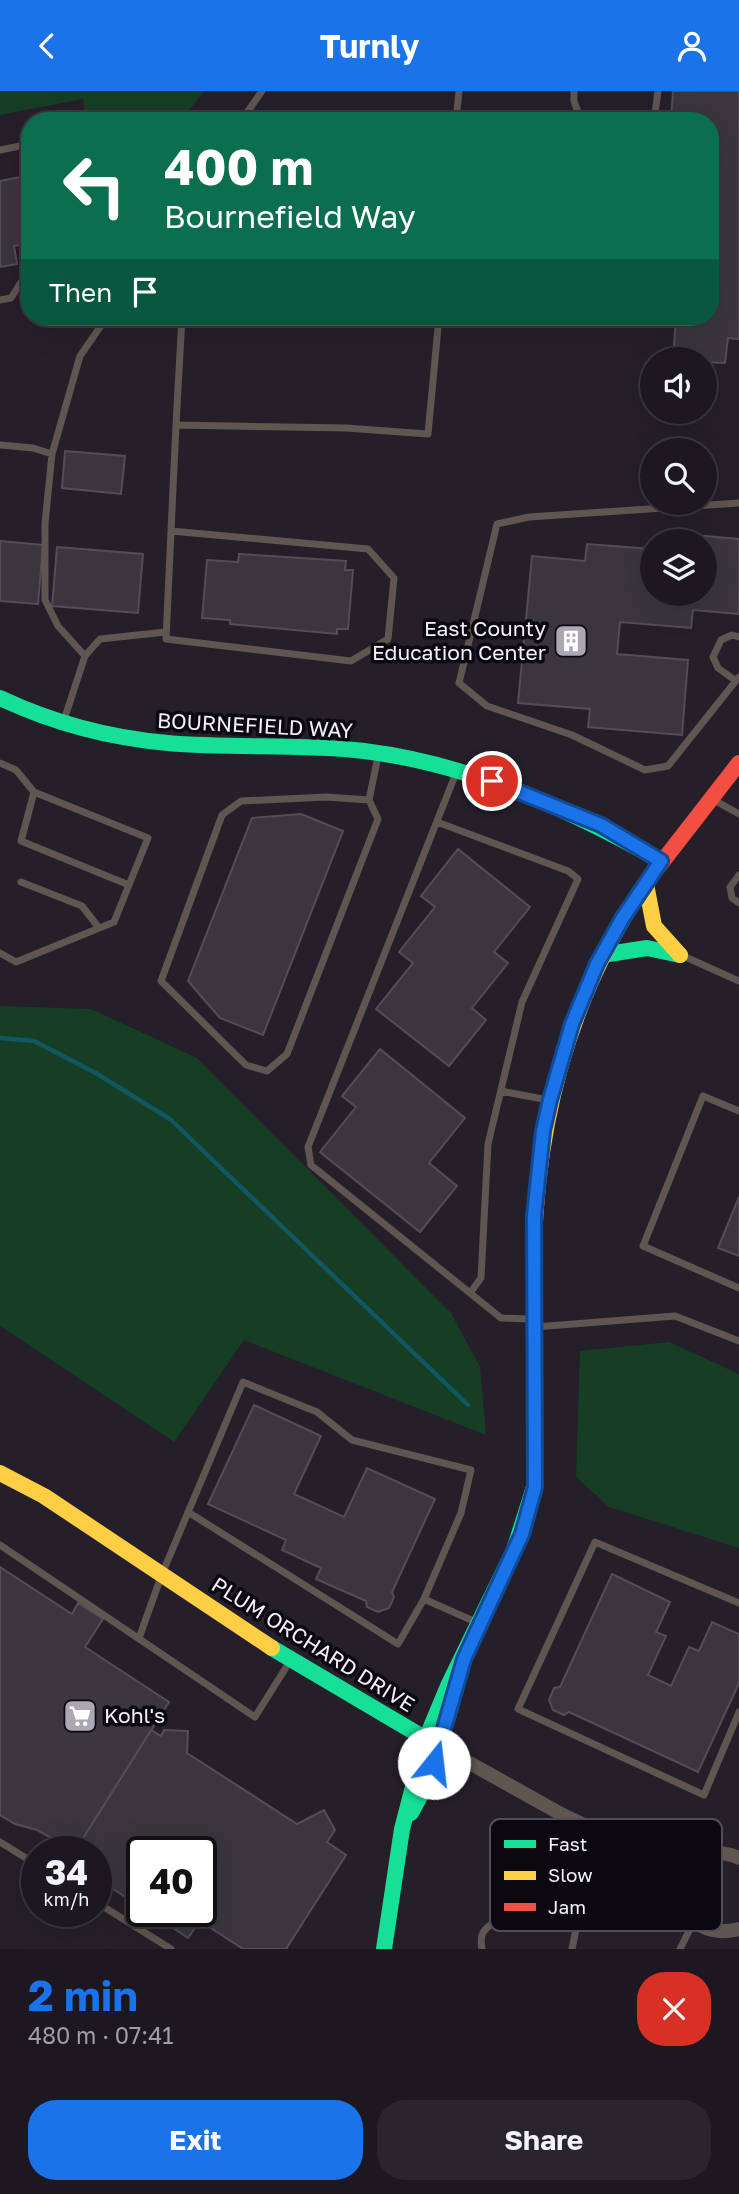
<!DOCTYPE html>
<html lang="en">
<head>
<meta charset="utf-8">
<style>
  body { margin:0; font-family:"Golos Text",sans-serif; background:#29242d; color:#f1f3f6; height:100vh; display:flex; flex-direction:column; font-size:26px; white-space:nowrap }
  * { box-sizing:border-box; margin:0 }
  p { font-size:23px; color:#a09fa5 }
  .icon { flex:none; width:38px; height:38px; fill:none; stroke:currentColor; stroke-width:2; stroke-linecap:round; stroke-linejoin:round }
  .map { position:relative; height:1858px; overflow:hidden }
  .sheet { display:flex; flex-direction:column; background:#1c1720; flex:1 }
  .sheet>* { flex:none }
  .guide { position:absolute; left:21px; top:21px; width:698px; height:214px; border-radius:28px; box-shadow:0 7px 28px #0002,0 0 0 2px #3a363e; background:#0b6e4f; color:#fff; overflow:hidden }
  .fabs { position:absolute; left:640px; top:256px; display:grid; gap:14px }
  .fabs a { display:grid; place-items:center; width:77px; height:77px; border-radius:50%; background:#1c1720; box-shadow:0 7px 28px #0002,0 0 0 2px #3a363e; font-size:35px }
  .speed { position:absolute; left:21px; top:1745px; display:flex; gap:14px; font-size:35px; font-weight:700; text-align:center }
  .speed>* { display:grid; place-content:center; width:91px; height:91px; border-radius:50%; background:#1c1720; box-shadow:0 7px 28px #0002,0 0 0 2px #3a363e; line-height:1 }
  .speed small { font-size:18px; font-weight:400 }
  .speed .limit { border:4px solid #111; border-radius:10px; background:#fff; color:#111 }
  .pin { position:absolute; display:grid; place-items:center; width:60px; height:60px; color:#fff; margin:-30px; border:4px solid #fff; border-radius:50%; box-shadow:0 2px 7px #0007 }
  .me { position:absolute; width:77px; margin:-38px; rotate:16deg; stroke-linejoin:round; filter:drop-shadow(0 0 5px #0008) }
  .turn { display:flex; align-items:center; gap:24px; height:147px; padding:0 28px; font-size:32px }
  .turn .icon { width:91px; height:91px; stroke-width:2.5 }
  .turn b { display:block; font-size:49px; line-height:60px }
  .then { display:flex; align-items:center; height:66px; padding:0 28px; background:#0003; gap:14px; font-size:26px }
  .round { display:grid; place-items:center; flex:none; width:74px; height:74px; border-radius:28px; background:#29242d }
  .summary { display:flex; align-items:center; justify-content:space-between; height:119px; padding:0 28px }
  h1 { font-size:42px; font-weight:700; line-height:52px; color:#1a73e8 }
  .cta { display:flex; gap:14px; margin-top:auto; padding:14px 28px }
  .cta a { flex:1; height:80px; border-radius:28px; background:#1a73e8; color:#fff; font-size:28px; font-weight:700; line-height:80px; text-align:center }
  .cta a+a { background:#29242d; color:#f1f3f6 }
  header { display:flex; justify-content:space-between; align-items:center; height:91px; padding:0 28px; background:#1a73e8; color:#fff; font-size:32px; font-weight:700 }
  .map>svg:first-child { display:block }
</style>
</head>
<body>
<header><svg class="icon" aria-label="back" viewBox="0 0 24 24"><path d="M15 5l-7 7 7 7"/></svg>Turnly<svg class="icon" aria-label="person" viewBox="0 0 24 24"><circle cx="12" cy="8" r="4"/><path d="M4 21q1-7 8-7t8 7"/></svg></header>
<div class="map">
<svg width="739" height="1858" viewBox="0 0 739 1858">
  <rect width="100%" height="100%" fill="#251f2a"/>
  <path fill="#153e25" d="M0 0H204L181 30H86L83 8 0 24Z
    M0 915 91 918 197 967 451 1222 480 1276 486 1344 244 1249 174 1351 0 1235Z
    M669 1251 739 1283V1457L609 1416 576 1386 580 1260Z"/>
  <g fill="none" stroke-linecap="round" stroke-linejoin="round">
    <path stroke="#115762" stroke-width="4.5" d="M0 947 34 950 94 981 170 1028 468 1314"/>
  </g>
  <path fill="#3b363e" stroke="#524d56" stroke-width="2" d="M673 0H739V248L728 247 725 272 705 271V268H673L676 226H710V30H671Z
    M30 84V152L14 155 17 173 0 176V90Z
    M65 360 125 365 121 403 62 397Z
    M661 441 739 448V523L693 519 691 537 620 531 617 563 688 569 682 644 588 636 590 618 518 612 532 465 585 470 587 453 653 458V502H705V450H660Z
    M0 450 43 454 38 513 0 510Z
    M57 456 143 463 138 522 52 515Z
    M239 463 346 470 345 479H353L348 538H337V543L230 533V529L202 527 207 469 238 471Z
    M301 723 343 740 263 944 220 927 188 890 252 727Z
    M458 758 530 816 494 861 508 872 472 917 486 929 449 975 376 918 413 872 399 861 435 816 421 805Z
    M380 958 465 1027 429 1072 457 1095 420 1141 320 1061 356 1016 342 1005Z
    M739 1106V1165L718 1157Z
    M254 1314 321 1345 294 1403 344 1426 367 1377 435 1408 392 1501 394 1506 389 1517 378 1521 367 1516 366 1510 316 1488 321 1477 282 1459 286 1449 208 1413Z
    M0 1476 72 1523 78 1512 103 1528 85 1556 169 1611 75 1760 37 1739 15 1733 0 1724Z
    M612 1483 670 1511 656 1541 666 1545 648 1584 671 1595 689 1556 699 1560 712 1531 739 1543V1592L698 1681 569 1621 564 1624 553 1619 549 1609 554 1597 560 1596Z
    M151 1639 161 1645 164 1639 188 1640 187 1662 297 1733 324 1719 335 1739 327 1751 346 1764 286 1858H243L200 1830 188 1847 147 1820H201V1760H142V1817L96 1787V1760H75Z"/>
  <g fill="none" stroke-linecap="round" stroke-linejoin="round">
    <path stroke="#5f5551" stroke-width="7" d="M574 0V10L581 30
      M241 30 262 0
      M456 30 459 0
      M654 30 658 0
      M0 59 30 53
      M0 209 11 207 30 177
      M182 226 176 334 346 337 428 343 439 226
      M0 354 33 357 52 363
      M739 412 529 426 497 433 459 592 487 615 572 644 645 679 668 675 739 586
      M171 440 166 548 351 570 388 548 394 487 368 458 171 440 176 334
      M85 565 100 548 166 541
      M736 590 718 577 713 566 721 549 732 544 739 546
      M63 632 85 565 58 535 45 509V432L52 363 80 265 107 226
      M0 672 16 679 34 701 148 747 114 831 16 871 0 862
      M456 682 308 1056 311 1074 501 1227 531 1228
      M34 701 21 750 129 794
      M712 708 739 723
      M369 709 326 706 241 710 222 724 161 890 246 974 267 980 287 963 378 728 369 709 378 665
      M437 731 568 780 578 788 522 911 488 1053 481 1187 470 1202
      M739 784 730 796 732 807 739 812
      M21 791 82 815 99 837
      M681 864 739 890
      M501 1000 548 1009
      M739 1020 703 1005 643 1155 739 1197
      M535 1236 675 1225 739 1250
      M188 1421 398 1553 424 1508
      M0 1454 255 1626 290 1570
      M739 1512 595 1451 518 1618 704 1704 739 1621
      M139 1547 162 1483 243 1291 317 1321 352 1349 471 1379 461 1422 424 1508 478 1532
      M0 1751 37 1774
      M96 1811 171 1858
      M482 1858C480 1846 481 1840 492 1833L581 1818
      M572 1858 579 1823 604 1744
      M680 1858 694 1830"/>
    <path stroke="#5f5551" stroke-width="14" d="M432 1651 561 1723 688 1784
      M739 1767C678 1739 658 1857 739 1838"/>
    <path stroke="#16e098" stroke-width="16" d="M0 607C53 632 109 647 168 652 234 658 299 652 364 660 470 673 569 718 661 770
      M602 864 647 857 680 864
      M272 1557 426 1648
      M411 1722 429 1689 451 1616
      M384 1858 402 1738 425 1650 448 1595 514 1459 535 1393 534 1152"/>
    <path stroke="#ffcf43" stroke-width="16" d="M646 793 654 835 680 864
      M534 1152C538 1024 572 901 645 793
      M0 1382 44 1405 272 1557"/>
    <path stroke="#f24e42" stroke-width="16" d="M645 793 739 672"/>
  </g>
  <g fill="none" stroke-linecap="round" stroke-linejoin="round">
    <defs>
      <path id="route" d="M434 1672 464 1568 522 1443 535 1396 534 1125 543 1040 550 1009 572 933 597 873 622 828 661 770 601 734 492 690"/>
    </defs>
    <use href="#route" stroke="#114b97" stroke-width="18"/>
    <use href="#route" stroke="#1a73e8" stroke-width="12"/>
  </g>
  <defs>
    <symbol id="building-square" viewBox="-11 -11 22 22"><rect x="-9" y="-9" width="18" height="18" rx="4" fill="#ada7b3" stroke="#0c0810"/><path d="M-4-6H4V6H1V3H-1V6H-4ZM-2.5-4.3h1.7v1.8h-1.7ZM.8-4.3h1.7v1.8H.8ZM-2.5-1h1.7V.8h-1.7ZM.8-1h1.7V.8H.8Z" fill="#fff"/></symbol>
    <symbol id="supermarket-square" viewBox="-11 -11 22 22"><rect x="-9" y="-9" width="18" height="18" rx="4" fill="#ada7b3" stroke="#0c0810"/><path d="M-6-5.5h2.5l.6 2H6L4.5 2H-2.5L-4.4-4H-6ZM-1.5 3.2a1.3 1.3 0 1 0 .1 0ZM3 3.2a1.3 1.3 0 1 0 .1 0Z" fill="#fff"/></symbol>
  </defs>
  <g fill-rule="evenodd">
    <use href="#building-square" x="552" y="531" width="38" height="38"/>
    <use href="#supermarket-square" x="61" y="1606" width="38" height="38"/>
  </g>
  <g text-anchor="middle" stroke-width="7" stroke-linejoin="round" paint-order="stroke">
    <g font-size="21" fill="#f6f0fd" stroke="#0c0810" text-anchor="end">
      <text x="546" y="545">East County<tspan x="546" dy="24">Education Center</tspan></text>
      <text x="104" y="1632" text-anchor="start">Kohl's</text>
    </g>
    <g font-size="21" fill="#f6f0fd" stroke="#0c0810">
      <text transform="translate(255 635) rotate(3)" y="7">BOURNEFIELD WAY</text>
      <text transform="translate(313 1554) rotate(32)" y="7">PLUM ORCHARD DRIVE</text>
    </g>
  </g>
  <rect x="490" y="1728" width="232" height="112" rx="10" fill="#0c0810" stroke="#524e57" stroke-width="2"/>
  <rect x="504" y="1749" width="32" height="8" fill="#16e098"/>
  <rect x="504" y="1780" width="32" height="9" fill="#ffcf43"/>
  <rect x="504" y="1812" width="32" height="8" fill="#f24e42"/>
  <g font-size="19" fill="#f6f0fd">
    <text x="548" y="1760">Fast</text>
    <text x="548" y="1791">Slow</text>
    <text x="548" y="1823">Jam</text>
  </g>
</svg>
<div class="fabs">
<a><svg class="icon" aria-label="sound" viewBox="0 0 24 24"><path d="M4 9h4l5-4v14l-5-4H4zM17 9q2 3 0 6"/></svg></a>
<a><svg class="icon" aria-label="search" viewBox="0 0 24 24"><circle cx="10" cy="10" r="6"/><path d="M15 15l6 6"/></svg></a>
<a><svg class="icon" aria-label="layers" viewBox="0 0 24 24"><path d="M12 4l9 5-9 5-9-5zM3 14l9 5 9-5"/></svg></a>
</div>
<div class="speed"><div>34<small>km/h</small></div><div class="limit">40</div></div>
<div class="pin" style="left:492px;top:690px;background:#d93025"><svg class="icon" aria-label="arrive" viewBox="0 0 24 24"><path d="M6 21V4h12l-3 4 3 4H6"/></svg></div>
<svg class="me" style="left:434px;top:1672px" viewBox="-20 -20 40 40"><circle r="19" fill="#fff"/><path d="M0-13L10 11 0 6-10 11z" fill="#1a73e8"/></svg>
<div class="guide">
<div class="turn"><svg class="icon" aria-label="left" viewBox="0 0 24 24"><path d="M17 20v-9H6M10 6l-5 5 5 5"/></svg><div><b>400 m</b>Bournefield Way</div></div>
<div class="then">Then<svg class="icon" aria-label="arrive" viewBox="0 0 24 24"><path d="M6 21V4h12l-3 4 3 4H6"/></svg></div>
</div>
</div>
<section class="sheet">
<div class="summary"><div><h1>2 min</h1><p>480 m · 07:41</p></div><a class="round" style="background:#d93025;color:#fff"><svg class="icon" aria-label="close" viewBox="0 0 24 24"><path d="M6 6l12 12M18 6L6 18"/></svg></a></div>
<div class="cta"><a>Exit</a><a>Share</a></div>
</section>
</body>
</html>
